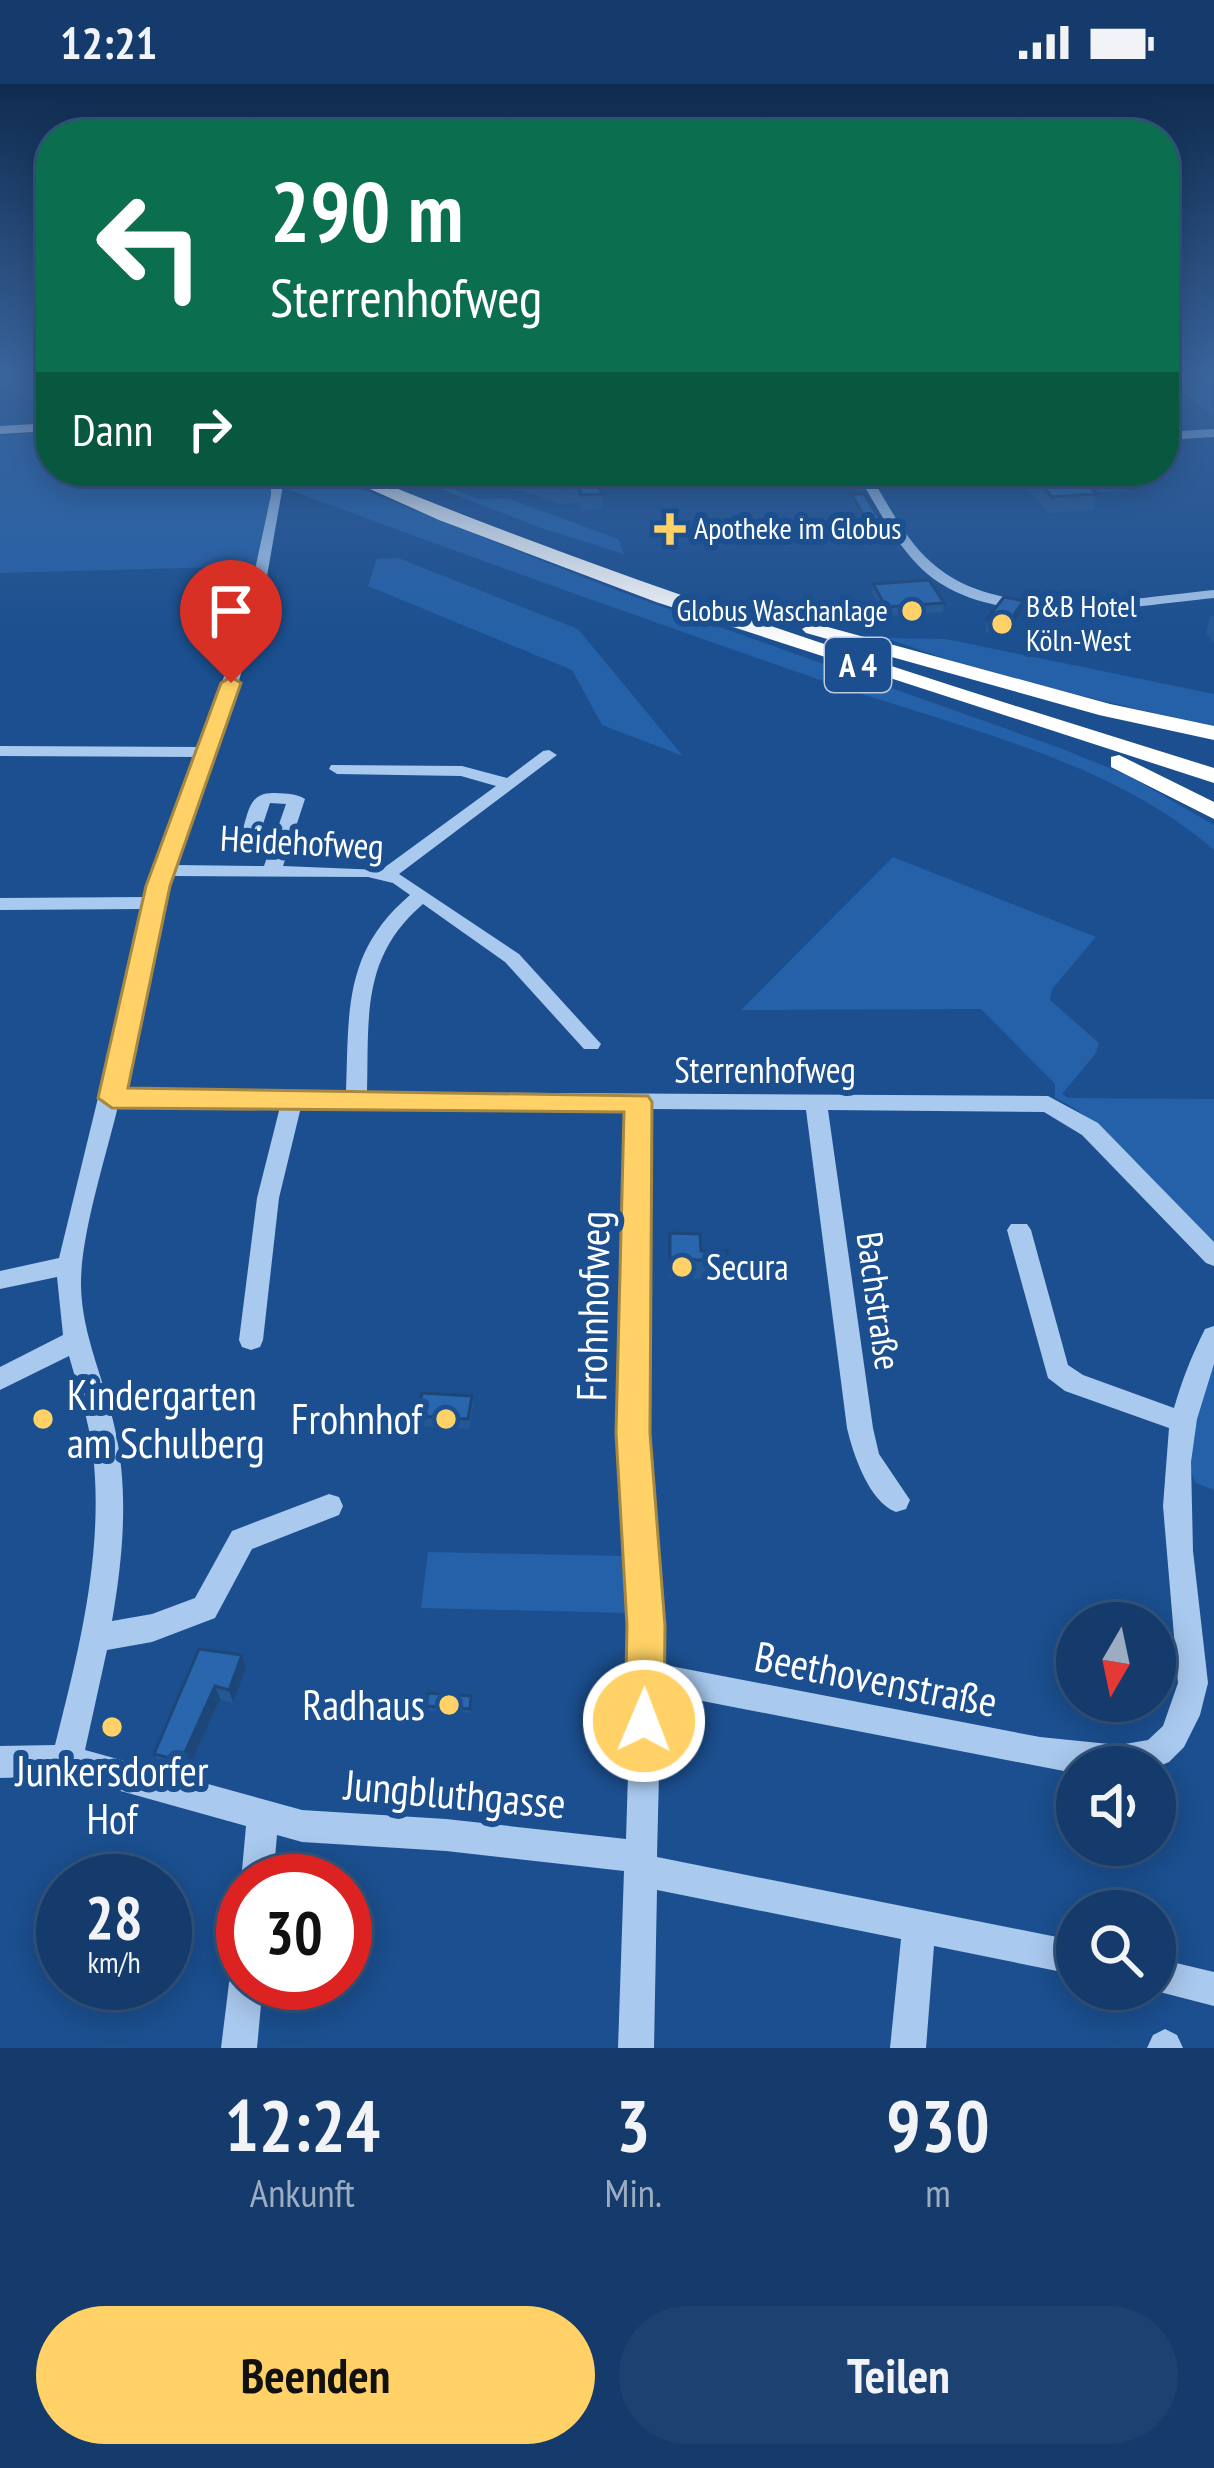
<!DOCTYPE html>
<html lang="de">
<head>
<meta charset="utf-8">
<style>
  body { margin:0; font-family:"PT Sans Narrow",sans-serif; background:#1d4271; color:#f1f3f6; height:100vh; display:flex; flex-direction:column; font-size:45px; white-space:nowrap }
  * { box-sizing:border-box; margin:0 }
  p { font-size:39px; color:#9dadc1 }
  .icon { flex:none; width:66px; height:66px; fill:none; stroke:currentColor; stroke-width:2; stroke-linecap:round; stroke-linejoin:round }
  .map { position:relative; height:1964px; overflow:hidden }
  .side { display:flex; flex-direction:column; background:#143b6b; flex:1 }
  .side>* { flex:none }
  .hud { position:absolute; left:36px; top:36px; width:1143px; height:366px; border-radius:48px; box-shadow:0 6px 30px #0003,0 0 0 3px #33557e; background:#0b6e4f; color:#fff; overflow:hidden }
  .needle { width:78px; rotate:189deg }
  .controls { position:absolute; left:1056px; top:1518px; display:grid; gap:24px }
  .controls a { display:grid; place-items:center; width:120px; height:120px; border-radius:50%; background:#143b6b; box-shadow:0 6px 30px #0003,0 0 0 3px #33557e; font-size:60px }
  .speed { position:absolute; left:36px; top:1770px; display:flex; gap:24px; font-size:60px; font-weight:700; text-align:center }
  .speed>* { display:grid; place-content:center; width:156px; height:156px; border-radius:50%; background:#143b6b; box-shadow:0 6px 30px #0003,0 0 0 3px #33557e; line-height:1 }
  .speed small { font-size:30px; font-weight:400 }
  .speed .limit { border:18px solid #d22; background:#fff; color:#111 }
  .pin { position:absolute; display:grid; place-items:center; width:102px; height:102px; color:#fff; margin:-123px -51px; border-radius:50% 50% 50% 0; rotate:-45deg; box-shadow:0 0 12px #0007 }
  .pin .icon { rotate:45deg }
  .me { position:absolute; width:132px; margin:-66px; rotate:1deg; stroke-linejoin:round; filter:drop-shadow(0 0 9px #0008) }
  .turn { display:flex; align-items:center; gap:42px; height:252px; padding:0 36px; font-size:54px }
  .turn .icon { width:156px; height:156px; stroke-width:2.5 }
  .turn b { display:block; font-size:84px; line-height:102px }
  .then { display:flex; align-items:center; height:114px; padding:0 36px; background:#0003; gap:24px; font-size:45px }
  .eta { display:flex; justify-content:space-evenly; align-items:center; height:204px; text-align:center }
  .eta b { font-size:72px; font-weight:700; line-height:84px }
  .action { display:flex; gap:24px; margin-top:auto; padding:24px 36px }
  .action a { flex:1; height:138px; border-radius:72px; background:#ffd166; color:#111; font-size:48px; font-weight:700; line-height:138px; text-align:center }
  .action a+a { background:#1d4271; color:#f1f3f6 }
  .status { display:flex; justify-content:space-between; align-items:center; height:84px; padding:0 60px; background:#143b6b; direction:ltr }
  .status svg { height:33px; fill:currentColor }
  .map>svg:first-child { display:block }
</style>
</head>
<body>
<div class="status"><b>12:21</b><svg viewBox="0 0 49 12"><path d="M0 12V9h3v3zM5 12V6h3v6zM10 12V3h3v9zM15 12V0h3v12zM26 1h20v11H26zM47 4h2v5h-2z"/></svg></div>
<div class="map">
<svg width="1214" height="1964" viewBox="0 0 1214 1964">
  <rect width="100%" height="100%" fill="#1b4f8f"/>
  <path fill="#2461a8" d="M0 287H51V329L0 300Z
    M51 348V387H259L271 403 272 413 258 482 0 489V351Z
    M280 387H316L621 508 1060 664 1129 692 1214 741V766C1113 677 957 643 832 600 650 537 470 473 290 406Z
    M395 387H407L478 415 507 414 618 455 624 470 538 443Z
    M398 474 578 545 683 672 602 641 572 586 368 502 377 475Z
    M886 554 946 555 1214 610V643L992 591Z
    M893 773 1096 853 1052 905 1050 916 1099 959 1096 969 1062 1010 1068 1014 1214 1015V1160C1173 1119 1105 1035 1055 1014V1000L981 925 741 926Z
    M1214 1271V1406L1196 1399C1175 1362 1203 1310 1214 1271Z
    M428 1468 625 1472 626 1529 421 1524Z"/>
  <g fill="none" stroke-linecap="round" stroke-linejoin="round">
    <path fill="#a9c9ee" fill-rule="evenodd" d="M1214 345V353L1164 356V348Z
      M260 387H272L283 401 264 509 226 642 176 781 264 782 273 756H250L241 751C249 728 248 708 275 709 288 710 295 709 305 715L283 782 381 786 496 702 461 692 337 690 329 685 331 681 462 682 507 694 543 667 549 666 557 671 399 790 519 870 601 960 598 965H584L505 878 423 820C361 873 369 933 367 1008L1048 1012 1098 1039 1214 1158V1182L1206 1179 1082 1051 1044 1028 828 1026 873 1344 879 1370 910 1416 906 1425 896 1428C869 1418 853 1370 847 1344L806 1026 649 1025 646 1349 660 1580 1040 1653 1119 1661 1148 1656 1163 1642 1178 1599 1163 1422 1169 1344 1065 1307 1048 1294 1007 1146 1011 1140H1027L1031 1146 1068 1281 1083 1291 1174 1324C1182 1296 1192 1271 1205 1245L1214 1242V1280L1197 1335 1191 1378 1193 1467 1208 1599 1200 1631 1184 1663 1169 1678 1155 1684 1077 1683V1689L1069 1688 661 1609 657 1773 1077 1857V1891L934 1862 926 1964H890L901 1855 657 1806 654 1964H618L624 1787 446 1767 302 1758 277 1751 273 1797H243V1803L241 1797 246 1742 67 1692 0 1694V1662L55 1661C79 1566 104 1468 93 1370 89 1337 78 1304 69 1272L0 1306V1283L63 1251 57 1193 0 1205V1187L59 1174 144 825 0 826V814L147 813 154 786 198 673 0 672V662L202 663 250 509 271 411V401ZM270 719 286 720 277 746H261ZM172 792 368 793 393 799 410 811C343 868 349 928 346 1008L121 1007ZM118 1022 280 1023 257 1114 239 1256 242 1263 251 1266 260 1263 263 1256 279 1114 301 1023 627 1025 620 1349 631 1592 626 1755 446 1735 302 1726 85 1666 107 1566 152 1558 215 1534 252 1465 339 1431 343 1422 339 1413 329 1410 232 1447 195 1514 152 1530 112 1537C123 1474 129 1408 115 1345 105 1297 82 1252 81 1202 80 1152 106 1073 118 1022Z
      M566 387H623L617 391 569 394 563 390Z
      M855 387H867C887 417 904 455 932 479 1002 541 1129 514 1214 506V514C1128 522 984 552 917 480 891 453 875 418 855 387Z
      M1155 1874 1214 1888V1922L1148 1905H1155Z
      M243 1883V1899H263L257 1964H221L229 1899 234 1887Z
      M1165 1945 1177 1951 1183 1964H1147L1153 1951Z"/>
    <path fill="#f0f6ff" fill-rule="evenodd" d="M51 339V347L0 350V342Z"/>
    <path fill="#fff" fill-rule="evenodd" d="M330 387H354C635 503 924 594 1214 684V699L656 518 439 436Z
      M813 539 1110 620 1214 642V656L1099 631 806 549 802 545Z
      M1119 671 1214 718V735L1111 683V673Z"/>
  </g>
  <path fill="#245895" d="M1164 289H1214V340L1164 297Z
    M460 387H509L477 393Z
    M593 387 602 410V425L581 427 579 419 560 420 510 403 509 388Z
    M1013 387H1121L1127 392 1123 407 1096 409 1094 426 1049 429Z
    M851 410 881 436V440L867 441 850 414Z
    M873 500 944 519 943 528 885 532 872 509Z
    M1021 529 1005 552 985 548 987 535Z
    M1210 532H1214V559L1206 549Z
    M670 1149 701 1167 727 1178 726 1197 669 1193Z
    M472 1312 473 1321 469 1345 419 1342 418 1332Z
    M242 1571 246 1584 233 1619 220 1615 187 1689 160 1682 154 1670Z
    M471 1612 470 1629 427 1627 426 1622Z"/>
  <path fill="#1d4779" d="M477 387H509L477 393Z
    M1024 517 1021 529 1005 552 1007 540Z
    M242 1571 246 1584 233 1619 229 1606Z
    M215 1602 220 1615 187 1689 181 1677Z"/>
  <path fill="#2a66ad" stroke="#1d4779" stroke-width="3" d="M1164 289H1214V336L1164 293Z
    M593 387 602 410 581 411 579 403 559 404 509 388Z
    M1029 387H1121L1127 392 1083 395 1097 410 1052 413Z
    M851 410H864L881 436 867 437Z
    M929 496 944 519 886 523 873 500Z
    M1004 513 1024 517 1007 540 987 535Z
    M670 1149 700 1150 701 1167H727V1178L670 1174Z
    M422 1309 472 1312 468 1335 418 1332Z
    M199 1565 242 1571 229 1606 215 1602 181 1677 154 1670Z
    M428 1609 471 1612 470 1625 426 1622Z"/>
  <linearGradient id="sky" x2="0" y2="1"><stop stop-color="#0f2b4f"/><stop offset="0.51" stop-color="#39639b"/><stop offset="1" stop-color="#39639b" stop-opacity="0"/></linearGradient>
  <rect width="1214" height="562" fill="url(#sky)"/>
  <path fill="#ffd166" stroke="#a68842" stroke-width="3" d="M231 593 241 599 170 802 128 1004 648 1012 652 1018 650 1349 665 1542 664 1637 658 1651 644 1657 630 1651 625 1637 627 1542 616 1349 624 1028 112 1024 98 1014 146 802 221 599Z"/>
  <g fill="#ffd166" stroke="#1b4f8f" stroke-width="4.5">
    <path d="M664 427h12v12h12v12h-12v12h-12v-12h-12v-12h12z"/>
    <circle cx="912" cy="527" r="12"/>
    <circle cx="1002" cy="540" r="12"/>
    <circle cx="682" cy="1183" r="12"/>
    <circle cx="43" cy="1335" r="12"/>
    <circle cx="446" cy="1335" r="12"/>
    <circle cx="449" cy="1621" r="12"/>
    <circle cx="112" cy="1643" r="12"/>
  </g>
  <g text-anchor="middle" stroke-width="12" stroke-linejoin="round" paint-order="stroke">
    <g font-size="30" fill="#fff" stroke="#1b4f8f" text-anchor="start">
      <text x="694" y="455">Apotheke im Globus</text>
      <text x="1026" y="533">B&amp;B Hotel<tspan x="1026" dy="34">Köln-West</tspan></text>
      <text x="888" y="537" text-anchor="end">Globus Waschanlage</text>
    </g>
    <rect fill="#1b4f8f" stroke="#bbcadd" stroke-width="3" x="825" y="554" width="66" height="54" rx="9"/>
    <g font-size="33" font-weight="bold" fill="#fff">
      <text x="858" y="593">A 4</text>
    </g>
    <g font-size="36" fill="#fff" stroke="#1b4f8f">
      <text transform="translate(302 758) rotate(3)" y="13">Heidehofweg</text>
      <text x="765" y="999">Sterrenhofweg</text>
      <text transform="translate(879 1217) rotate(82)" y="13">Bachstraße</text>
    </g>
    <g font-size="36" fill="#fff" stroke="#1b4f8f" text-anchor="start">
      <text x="706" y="1196">Secura</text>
    </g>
    <g font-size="42" fill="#fff" stroke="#1b4f8f">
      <text transform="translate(593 1222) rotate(-89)" y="15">Frohnhofweg</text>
      <text transform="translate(876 1595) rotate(11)" y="15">Beethovenstraße</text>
      <text transform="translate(455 1710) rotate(5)" y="15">Jungbluthgasse</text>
    </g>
    <g font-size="42" fill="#fff" stroke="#1b4f8f" text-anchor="end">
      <text x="67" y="1326" text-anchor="start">Kindergarten<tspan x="67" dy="48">am Schulberg</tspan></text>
      <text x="422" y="1350">Frohnhof</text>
      <text x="425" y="1636">Radhaus</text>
      <text x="112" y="1702" text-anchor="middle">Junkersdorfer<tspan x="112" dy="48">Hof</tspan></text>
    </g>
  </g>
</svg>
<div class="controls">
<a><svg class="needle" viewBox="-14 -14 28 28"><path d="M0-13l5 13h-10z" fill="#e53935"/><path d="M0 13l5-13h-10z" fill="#9dadc1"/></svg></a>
<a><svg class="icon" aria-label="sound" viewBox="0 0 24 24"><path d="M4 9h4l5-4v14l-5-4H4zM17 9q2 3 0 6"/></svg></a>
<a><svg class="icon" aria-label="search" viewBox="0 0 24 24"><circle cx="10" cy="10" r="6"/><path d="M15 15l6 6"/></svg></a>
</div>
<div class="speed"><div>28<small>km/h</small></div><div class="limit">30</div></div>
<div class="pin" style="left:231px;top:599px;background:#d93025"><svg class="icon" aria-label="arrive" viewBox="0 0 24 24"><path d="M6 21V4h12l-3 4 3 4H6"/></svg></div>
<svg class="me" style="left:644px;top:1637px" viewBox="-20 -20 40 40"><circle r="17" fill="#ffd166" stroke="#fff" stroke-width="3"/><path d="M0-11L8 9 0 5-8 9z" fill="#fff"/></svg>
<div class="hud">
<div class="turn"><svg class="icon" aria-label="left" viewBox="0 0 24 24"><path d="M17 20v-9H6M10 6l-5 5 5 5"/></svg><div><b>290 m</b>Sterrenhofweg</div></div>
<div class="then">Dann<svg class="icon" aria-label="right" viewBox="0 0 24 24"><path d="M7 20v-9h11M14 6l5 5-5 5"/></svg></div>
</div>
</div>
<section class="side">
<div class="eta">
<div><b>12:24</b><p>Ankunft</p></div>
<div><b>3</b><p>Min.</p></div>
<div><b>930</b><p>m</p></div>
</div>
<div class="action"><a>Beenden</a><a>Teilen</a></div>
</section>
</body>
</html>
